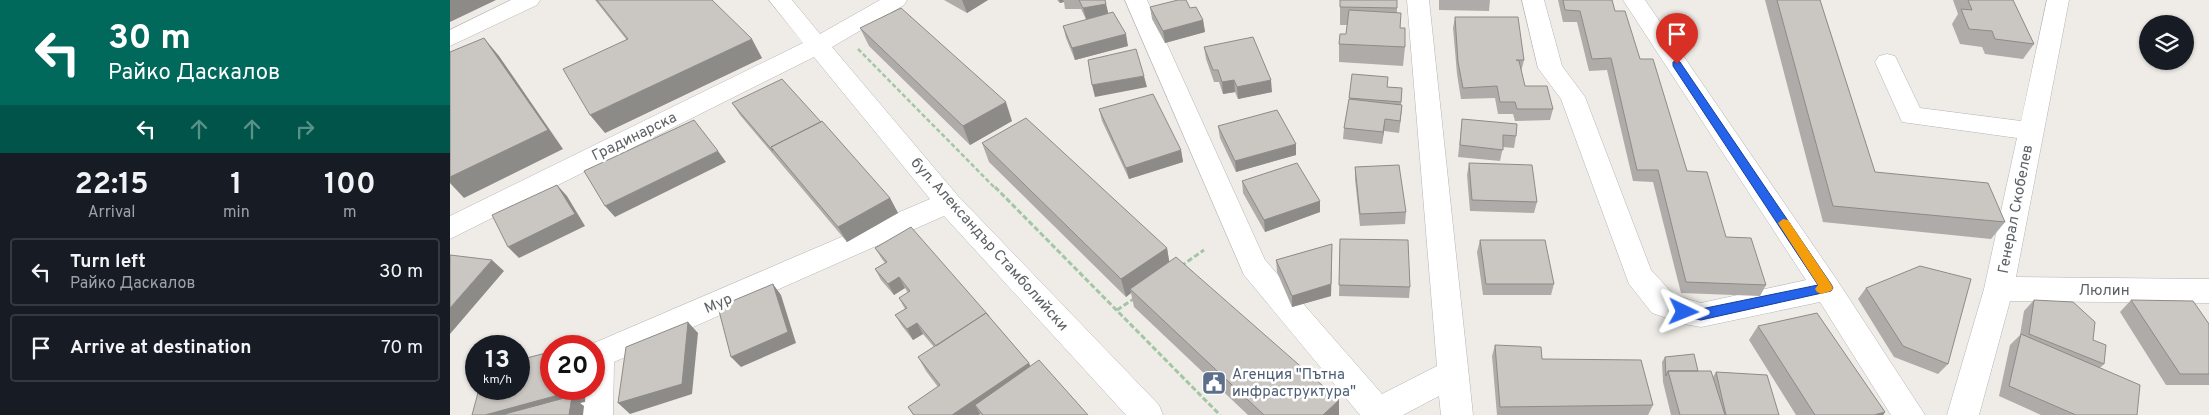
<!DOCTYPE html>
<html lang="en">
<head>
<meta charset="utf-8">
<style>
  body { margin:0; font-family:Overpass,sans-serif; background:#20242c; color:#f1f3f6; height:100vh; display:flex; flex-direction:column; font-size:19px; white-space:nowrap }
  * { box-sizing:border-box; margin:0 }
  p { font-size:16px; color:#9ea1a6 }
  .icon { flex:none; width:28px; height:28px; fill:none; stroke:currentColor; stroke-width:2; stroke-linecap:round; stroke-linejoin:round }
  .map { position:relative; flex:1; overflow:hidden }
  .panel { display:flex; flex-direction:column; background:#171b24; width:450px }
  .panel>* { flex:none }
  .top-card { background:#00695c; color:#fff; overflow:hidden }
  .buttons { position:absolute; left:1689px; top:15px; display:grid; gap:10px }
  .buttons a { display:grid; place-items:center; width:55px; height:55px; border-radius:50%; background:#171b24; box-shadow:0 1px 4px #0004; font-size:25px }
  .speed { position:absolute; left:15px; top:335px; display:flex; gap:10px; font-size:25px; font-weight:700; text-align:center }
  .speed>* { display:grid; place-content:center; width:65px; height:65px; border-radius:50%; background:#171b24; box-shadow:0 1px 4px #0004; line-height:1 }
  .speed small { font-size:12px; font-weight:400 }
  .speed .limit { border:8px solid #d22; background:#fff; color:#111 }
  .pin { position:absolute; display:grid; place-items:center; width:42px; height:42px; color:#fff; margin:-51px -21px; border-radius:50% 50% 50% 0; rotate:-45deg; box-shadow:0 0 5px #0007 }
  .pin .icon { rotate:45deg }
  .me { position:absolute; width:55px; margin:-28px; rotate:92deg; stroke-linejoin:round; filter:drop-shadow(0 0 4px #0008) }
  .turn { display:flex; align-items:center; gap:18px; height:105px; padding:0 25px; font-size:22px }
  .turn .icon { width:65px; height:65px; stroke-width:2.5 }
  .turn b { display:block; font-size:35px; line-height:42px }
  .lanes { display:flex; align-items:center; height:48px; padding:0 25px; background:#0003; justify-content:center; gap:25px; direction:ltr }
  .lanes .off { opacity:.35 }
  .eta { display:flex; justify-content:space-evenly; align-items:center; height:85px; text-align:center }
  .eta b { font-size:30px; font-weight:700; line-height:35px }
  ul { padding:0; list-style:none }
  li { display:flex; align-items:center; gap:15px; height:68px; margin:0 10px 8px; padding:0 15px; border:2px solid #363941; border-radius:5px }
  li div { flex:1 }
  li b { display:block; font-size:19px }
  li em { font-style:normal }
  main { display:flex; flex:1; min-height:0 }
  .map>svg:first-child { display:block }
</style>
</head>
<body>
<main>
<section class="panel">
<div class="top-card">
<div class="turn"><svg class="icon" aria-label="left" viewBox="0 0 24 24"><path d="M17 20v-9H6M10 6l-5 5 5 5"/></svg><div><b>30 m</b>Райко Даскалов</div></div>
<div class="lanes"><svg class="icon" aria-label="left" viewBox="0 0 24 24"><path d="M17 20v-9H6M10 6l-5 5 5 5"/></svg><svg class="icon off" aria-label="ahead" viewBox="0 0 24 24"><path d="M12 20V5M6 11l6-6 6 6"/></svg><svg class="icon off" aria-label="ahead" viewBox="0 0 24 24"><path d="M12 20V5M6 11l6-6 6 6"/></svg><svg class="icon off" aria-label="right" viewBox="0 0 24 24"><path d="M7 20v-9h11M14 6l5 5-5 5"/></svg></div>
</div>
<div class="eta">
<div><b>22:15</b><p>Arrival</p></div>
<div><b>1</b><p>min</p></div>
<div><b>100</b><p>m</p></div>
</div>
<ul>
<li><svg class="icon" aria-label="left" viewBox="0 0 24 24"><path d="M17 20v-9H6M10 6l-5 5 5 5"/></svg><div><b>Turn left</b><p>Райко Даскалов</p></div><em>30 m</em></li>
<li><svg class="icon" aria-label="arrive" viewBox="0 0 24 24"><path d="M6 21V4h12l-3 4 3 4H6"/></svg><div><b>Arrive at destination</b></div><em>70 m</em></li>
</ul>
</section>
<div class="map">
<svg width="1759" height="415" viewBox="0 0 1759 415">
  <rect width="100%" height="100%" fill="#efece7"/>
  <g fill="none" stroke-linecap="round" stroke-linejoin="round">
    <defs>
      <path id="minor" d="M61 0H90L87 5 0 46V30Z
        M319 0H342L370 34 430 0H457L454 5 382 47 508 196 709 405 713 415H676L494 216 164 362 163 415H131V389H144V346H137L480 199 364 57 0 239V216L353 43Z
        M675 0H697L815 260 932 394 987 366 957 0H979L1023 415H991L989 396 953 415H910L794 275Z
        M1072 0H1094L1112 66 1135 97 1201 270 1224 295 1251 303 1356 280 1173 0H1195L1387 280 1475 415H1441L1370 302 1251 327 1234 324 1202 313 1179 284 1111 99 1088 68Z
        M1597 0H1619L1566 277 1759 279V303L1560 301 1529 415H1497L1534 289 1567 138 1452 122 1425 62 1429 56 1437 54 1445 56 1470 108 1571 121Z"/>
    </defs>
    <use href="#minor" stroke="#b2b4b7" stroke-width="1"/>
    <path stroke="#a2c6a6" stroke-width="2.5" stroke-dasharray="4.5 2.5" stroke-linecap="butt" d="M408 49 546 189"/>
    <path stroke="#a2c6a6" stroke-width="3" stroke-dasharray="5.5 2.5" stroke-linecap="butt" d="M545 187 770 415
      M731 266 754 250
      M667 310 685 298"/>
    <use href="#minor" fill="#fff" fill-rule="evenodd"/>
  </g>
  <path fill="#aeaba8" d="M145 0H262L312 58 155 133 176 39Z
    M494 0H538L517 13Z
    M607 0H655L658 13 678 46 625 60 616 38 613 26 639 19H636L631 9H615L614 2 610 3Z
    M947 0V13L955 47 953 66 889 62V44L896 34 897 25H890V7Z
    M989 0H1040L1039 11 989 10Z
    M1108 0H1162L1165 11 1190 59 1237 171 1276 237 1316 285 1310 296 1231 293 1203 182 1183 181 1157 70 1139 71 1127 22H1113Z
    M1315 0H1370L1425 172 1555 222 1541 239 1373 222Z
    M1503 0H1563L1584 44 1573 59 1535 54 1532 47 1510 44 1502 24 1508 14Z
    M700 7 740 8 753 20 755 32 715 43 702 19Z
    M1005 17 1074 60 1071 72 1075 86 1103 109 1100 120 1065 121 1063 114H1048L1045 98 1011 99 1007 74 1003 28Z
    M410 28 562 121 520 145 419 46Z
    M754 47 822 92 788 99 785 92 773 94 769 82H764L756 59Z
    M937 87 952 88 951 105H952L949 133 934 131 932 144 893 139 894 128 899 102V98Z
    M282 103 440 198 448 213 397 242 290 115Z
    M649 109 731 150 733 162 679 179 652 121Z
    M1012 119 1066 136 1064 148 1053 147 1050 161 1008 157Z
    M768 126 846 155 786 172 770 138Z
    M532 143 717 248 719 261 889 400V415H798L684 307 681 293 676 297 539 162Z
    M1019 163 1087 202 1084 213 1020 211 1017 175Z
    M905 167 956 212 955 224 910 226 905 179Z
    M792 181 870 201V212L815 232 793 193Z
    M890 239 960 287 959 298 889 296Z
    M1030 240 1104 284 1101 295H1033L1027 252Z
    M882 244 881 296 842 307 827 272 826 260Z
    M425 248 539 316 541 319 579 363 580 366 638 415H531L530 414 529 415H463L458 407 488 387 476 371 468 357 484 347 473 334 463 340 452 326 445 315 455 309 449 298 458 293 455 288 444 295 431 280 425 269 435 263 432 259Z
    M1416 288 1498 364 1488 374 1444 357 1408 299Z
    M1584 300 1643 340 1654 364 1650 368 1687 415H1591L1549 396 1560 345 1570 335 1574 311Z
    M1681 300 1759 324V385H1716L1670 312Z
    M1308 326 1435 412 1433 415H1346L1299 340Z
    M1045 345 1092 359 1203 405 1198 415H1047L1042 356Z
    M1215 357 1248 371 1263 377 1266 372 1329 415H1221L1213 382 1212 362Z"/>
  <path fill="#8d8b88" d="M0 0H46L0 22Z
    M512 0H538L517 13Z
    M609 0H613L614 2 610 3Z
    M656 4 659 16 636 19 633 8Z
    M753 20 755 32 715 43 713 31Z
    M676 34 678 46 625 60 622 48Z
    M34 38 49 56 113 149 14 198 0 183V177Z
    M302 39 312 58 155 133 140 115Z
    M694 76 697 87 645 97 642 85Z
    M784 80 785 92 773 94 772 82Z
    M821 80 822 92 788 99 787 87Z
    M556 102 562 121 520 145 513 126Z
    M952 105 951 117 949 133 950 121Z
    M935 119 934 131 932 144 933 132Z
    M846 144V155L786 172 785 161Z
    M731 150 733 162 679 179 676 168Z
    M268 151 276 162 165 217 155 206Z
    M107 185 117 196 135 226 69 258 58 247Z
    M440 198 448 213 397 242 388 227Z
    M870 201V212L815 232 814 220Z
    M882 244 881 296 842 307V296Z
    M717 248 720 266 680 289 681 293 676 297 671 279Z
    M42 260 54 271 0 334V308Z
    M449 277 455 288 444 295 438 284Z
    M323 284 331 295 346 343 291 367 281 357Z
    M238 322 248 333 242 394 180 414 168 403Z
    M467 323 473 334 463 340 457 329Z
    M96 353 101 358 97 359Z
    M579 363 585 376 525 405 530 414 529 415H502Z
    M123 389H136L135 402 130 403 134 406 133 415H35Z
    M889 400V415H873Z
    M1435 412 1433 415H1424Z"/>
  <path fill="#cac7c3" stroke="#8d8b88" d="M147 0H262L302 39 140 115 113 69 178 39Z
    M629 0H655L656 4 633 8Z
    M728 0H736L740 8 746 7 753 20 713 31 700 7Z
    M890 0H947V8L890 7Z
    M1113 0H1162L1165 11H1175L1190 59H1203L1237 171 1257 172 1276 237 1301 238 1316 285 1236 282 1208 170H1187L1161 58 1142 59 1130 11 1115 10Z
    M1327 0H1370L1425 172 1538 183 1555 222 1383 206Z
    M1518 0H1563L1584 44 1545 39 1542 31 1519 29 1511 9 1522 10Z
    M451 8 556 102 513 126 410 28Z
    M899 10 951 13 950 28H955V47L889 44 890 34H896Z
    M663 12 676 34 622 48 613 26Z
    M1005 17H1068L1074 60H1066L1069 61 1075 86H1097L1103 109H1067L1065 102H1050L1047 86 1013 88 1008 62Z
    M803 37 821 80 787 87 784 80 772 82 768 70H763L754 47Z
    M34 38 98 130 0 177V52Z
    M686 49 694 76 642 85 638 60Z
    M902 74 938 77 937 87 952 88 951 102 899 98Z
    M332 79 371 122 321 147 323 151 282 103Z
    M703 94 731 150 676 168 649 109Z
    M899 99 952 105 950 121 935 119 933 132 894 128Z
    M827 110 846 144 785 161 768 126Z
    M576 118 717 248 671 279 532 143Z
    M1012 119 1067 124 1066 136 1053 135V150L1010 145Z
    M244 120 268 151 155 206 134 171Z
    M372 121 440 198 388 227 321 147Z
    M847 163 870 201 814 220 792 181Z
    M1019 163 1082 165 1087 202 1022 200Z
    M949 165 956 212 910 214 905 167Z
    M107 185 125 214 58 247 42 215Z
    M461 227 539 316 536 313 486 346 467 323 457 329 445 315 457 308 449 298 460 291 449 277 438 284 425 269 437 262 425 248Z
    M890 239 958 240 960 287 889 285Z
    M1030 240H1095L1104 284H1036Z
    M882 244 881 284 842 296 826 260Z
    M0 255 42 260 0 308Z
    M726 257 889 400 873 415H814L680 289Z
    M1470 266 1521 279 1498 364 1453 346 1416 288Z
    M323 284 338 332 281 357 268 307Z
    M1584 300 1623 302 1645 322 1643 340 1656 345 1654 364 1579 334Z
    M1681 300 1743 301 1759 324V374H1730Z
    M536 313 579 363 502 415H464L458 407 490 385 468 357Z
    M1367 313 1435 412 1424 415H1365L1308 326Z
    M238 322 232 384 168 403 176 347Z
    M1571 334 1690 385 1687 415H1626L1559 386Z
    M1045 345 1091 347 1092 359 1191 360 1203 405 1050 407Z
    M96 353 97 359 101 358V389H123V391L35 415H22L29 389H69V360Z
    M1244 354 1248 371H1218L1216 376 1215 357Z
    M589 360 638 415H533L525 405Z
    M1218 371H1261L1275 415H1230Z
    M1266 372 1317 375 1329 415H1276Z
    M122 396 119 415H55V414Z"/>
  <path fill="#2563eb" stroke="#184099" d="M1227 61 1230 62 1381 284 1383 288 1381 291 1251 320 1229 316 1227 312 1229 309H1251L1368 285 1223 66V62Z"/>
  <path fill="#f59e0b" d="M1333 219 1338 220 1381 284 1383 288 1381 291 1371 294 1367 292 1365 289 1368 285 1328 223Z"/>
  <defs>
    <symbol id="civic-square" viewBox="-11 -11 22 22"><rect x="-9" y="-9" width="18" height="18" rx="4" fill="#5c6f8a" stroke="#fff"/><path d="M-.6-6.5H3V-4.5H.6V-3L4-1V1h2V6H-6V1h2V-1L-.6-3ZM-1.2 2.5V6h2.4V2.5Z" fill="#fff"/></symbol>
  </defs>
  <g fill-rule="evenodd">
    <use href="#civic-square" x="750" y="369" width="28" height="28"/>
  </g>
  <g text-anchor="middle" stroke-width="5" stroke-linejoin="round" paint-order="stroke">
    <g font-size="15" fill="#5e6265" stroke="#fff">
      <text transform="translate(184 136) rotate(-26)" y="5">Градинарска</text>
      <text transform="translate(1565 209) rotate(-79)" y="5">Генерал Скобелев</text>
      <text transform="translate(540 244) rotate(48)" y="5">бул. Александър Стамболийски</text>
      <text x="1654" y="295">Люлин</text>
      <text transform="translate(268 303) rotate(-23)" y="5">Мур</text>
    </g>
    <g font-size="15" fill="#4e5e75" stroke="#fff" text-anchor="start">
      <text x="782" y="379">Агенция "Пътна<tspan x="782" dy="17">инфраструктура"</tspan></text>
    </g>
  </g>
</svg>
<div class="buttons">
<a><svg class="icon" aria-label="layers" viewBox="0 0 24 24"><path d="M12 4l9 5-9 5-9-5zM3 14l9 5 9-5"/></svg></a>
</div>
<div class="speed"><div>13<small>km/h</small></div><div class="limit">20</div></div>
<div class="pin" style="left:1227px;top:64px;background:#d93025"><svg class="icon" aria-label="arrive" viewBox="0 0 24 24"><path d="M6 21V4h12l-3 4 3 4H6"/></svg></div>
<svg class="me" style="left:1234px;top:312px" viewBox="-20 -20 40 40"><path d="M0-17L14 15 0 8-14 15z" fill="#2563eb" stroke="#fff" stroke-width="4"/></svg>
</div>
</main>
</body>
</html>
